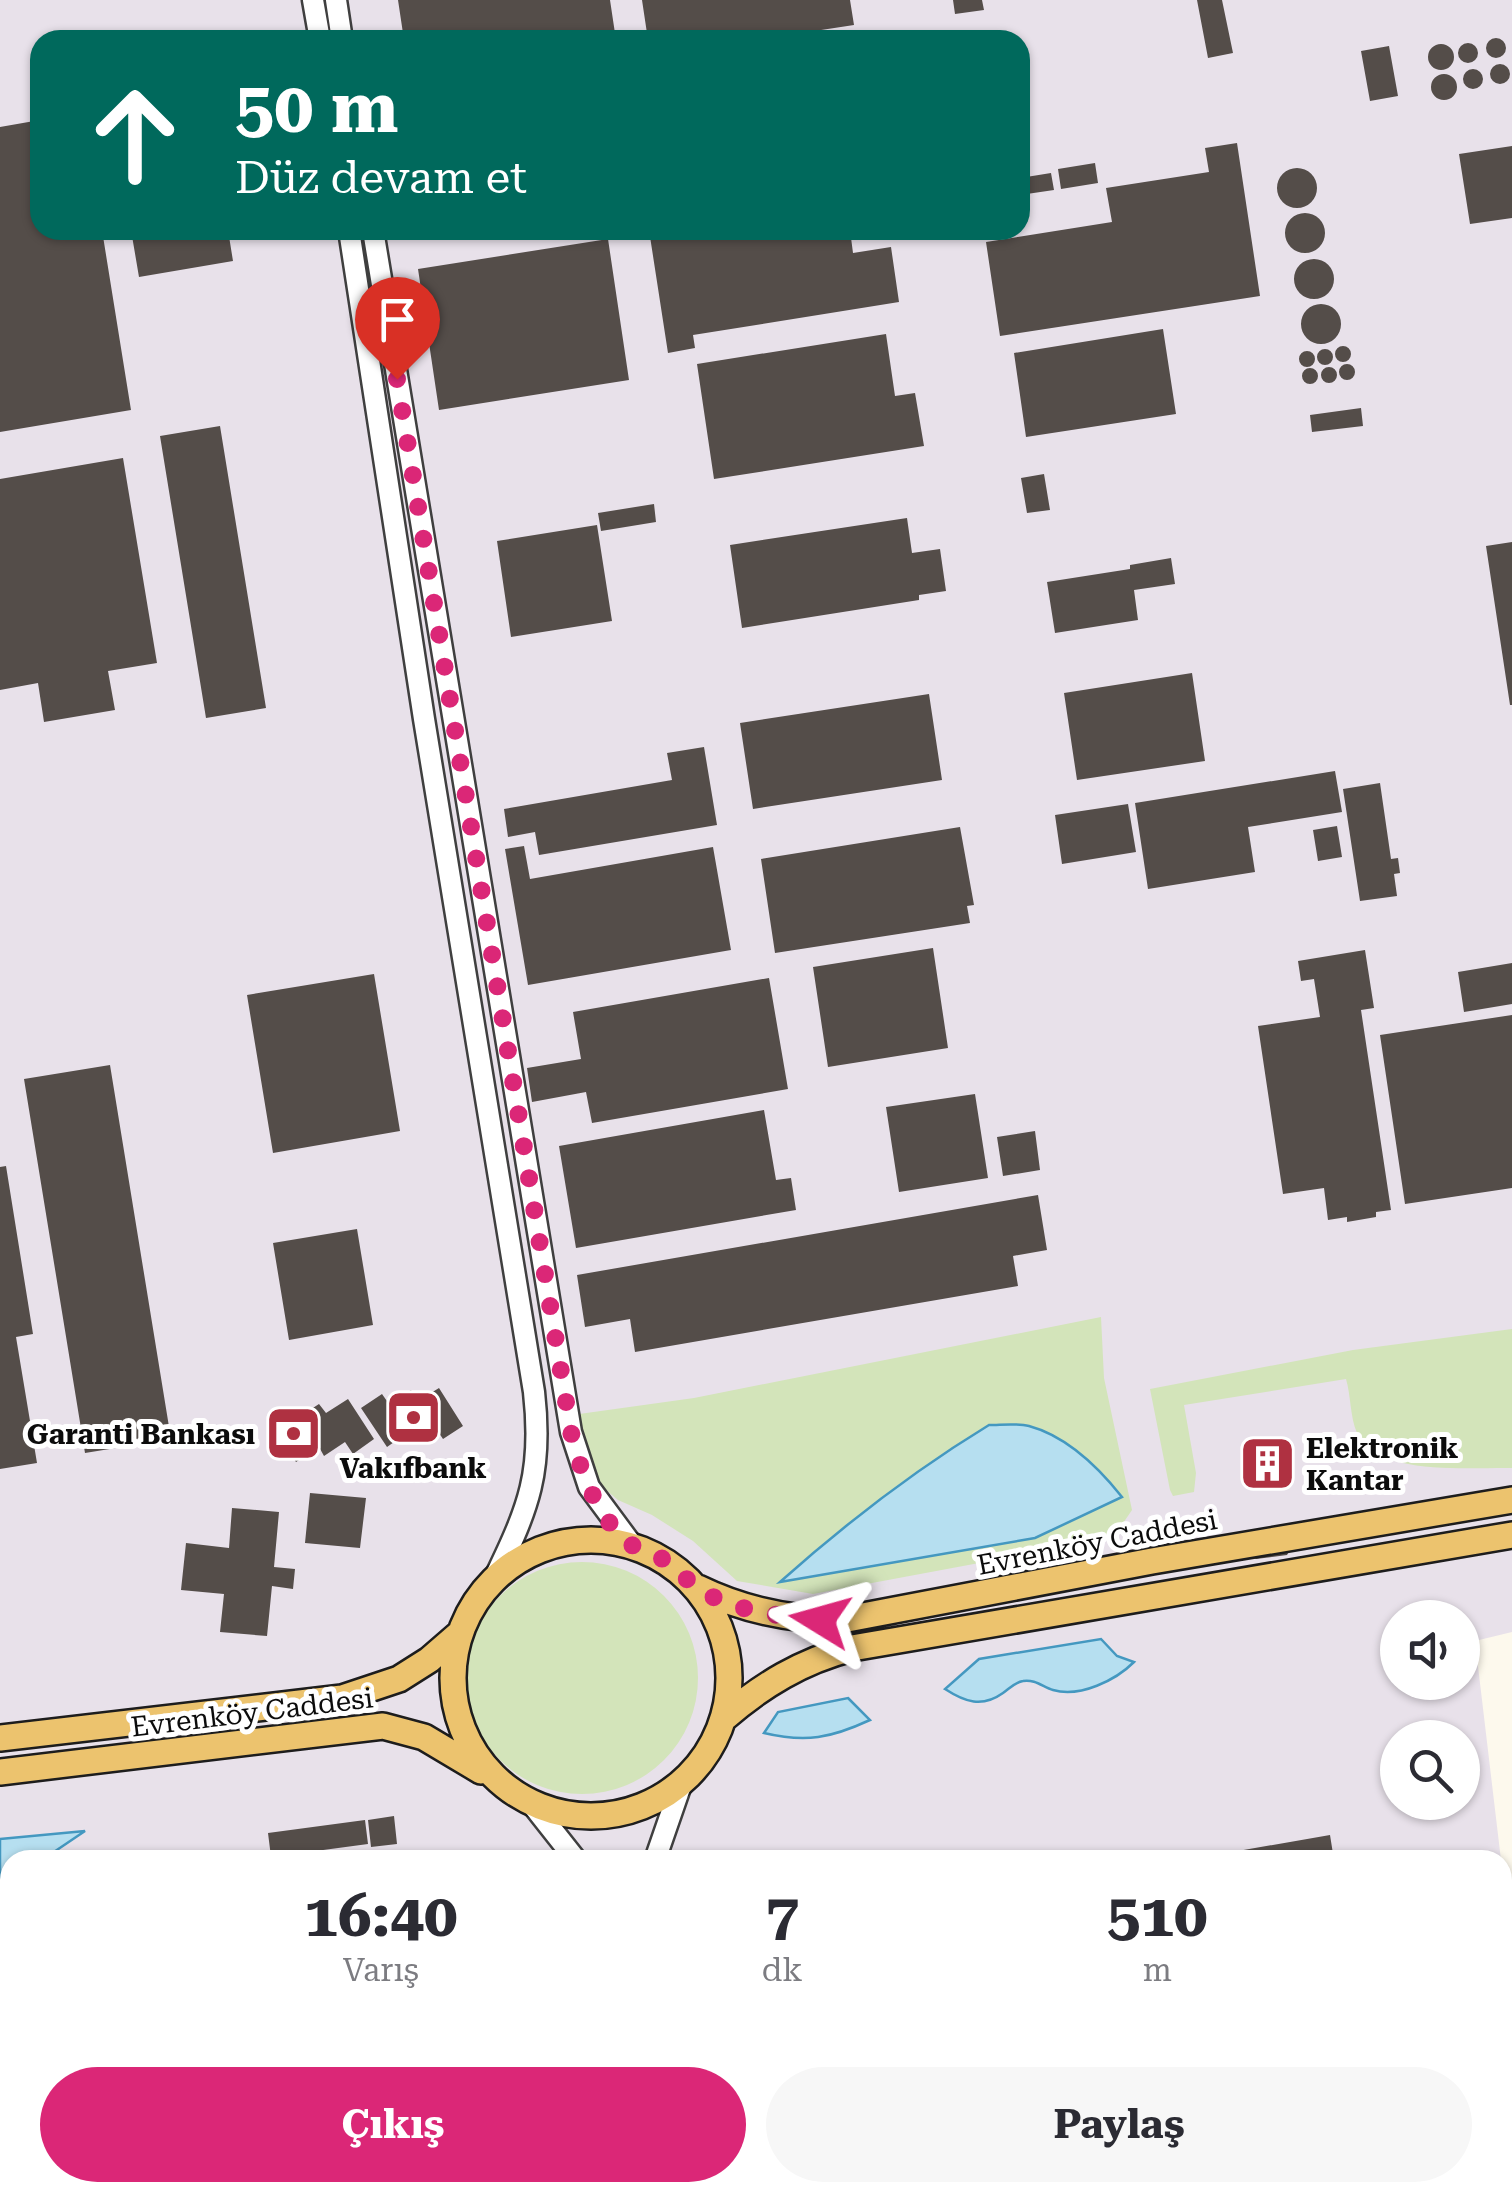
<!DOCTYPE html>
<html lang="tr">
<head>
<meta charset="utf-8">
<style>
  body { margin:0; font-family:"Roboto Serif",serif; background:#f7f7f7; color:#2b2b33; height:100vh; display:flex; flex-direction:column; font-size:38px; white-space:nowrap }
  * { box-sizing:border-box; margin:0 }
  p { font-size:32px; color:#7c7c81 }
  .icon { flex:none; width:55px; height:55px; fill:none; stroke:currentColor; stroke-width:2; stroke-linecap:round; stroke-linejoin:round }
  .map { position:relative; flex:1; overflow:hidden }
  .details { position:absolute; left:0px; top:1850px; width:1512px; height:352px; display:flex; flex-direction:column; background:#fff; border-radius:30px 30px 0 0; box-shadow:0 2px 8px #0004 }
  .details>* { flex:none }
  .guide { position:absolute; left:30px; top:30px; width:1000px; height:210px; border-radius:30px; box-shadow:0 2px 8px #0004; background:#00695c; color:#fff; overflow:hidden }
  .tools { position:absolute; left:1380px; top:1600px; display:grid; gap:20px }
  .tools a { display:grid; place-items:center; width:100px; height:100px; border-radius:50%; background:#fff; box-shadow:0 2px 8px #0004; font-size:50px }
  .pin { position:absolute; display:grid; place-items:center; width:85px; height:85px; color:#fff; margin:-102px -42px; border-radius:50% 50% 50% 0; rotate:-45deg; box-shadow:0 0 10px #0007 }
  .pin .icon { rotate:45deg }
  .me { position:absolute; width:110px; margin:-55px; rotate:278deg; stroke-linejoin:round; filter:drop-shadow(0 0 8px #0008) }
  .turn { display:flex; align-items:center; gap:35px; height:210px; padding:0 40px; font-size:45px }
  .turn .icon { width:130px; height:130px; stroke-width:2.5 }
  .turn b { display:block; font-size:70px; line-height:85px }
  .eta { display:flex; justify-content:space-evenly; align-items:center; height:170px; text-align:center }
  .eta b { font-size:60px; font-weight:700; line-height:70px }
  .button { display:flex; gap:20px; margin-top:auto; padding:20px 40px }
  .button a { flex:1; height:115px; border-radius:60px; background:#db2777; color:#fff; font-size:40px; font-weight:700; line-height:115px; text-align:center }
  .button a+a { background:#f7f7f7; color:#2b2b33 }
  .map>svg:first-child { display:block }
</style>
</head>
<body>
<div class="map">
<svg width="1512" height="2201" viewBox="0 0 1512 2201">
  <rect width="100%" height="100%" fill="#fdf9ed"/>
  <path fill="#e8e1ea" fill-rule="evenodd" d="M0 0H1512V1632L1475 1641 1501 1860H10V2192H1502L1503 1870 1512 1948V2201H0ZM40 40H1020V230H40ZM1398 1618H1462V1682H1398ZM1398 1738H1462V1802H1398Z"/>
  <path fill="#d3e4ba" d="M1101 1317 1104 1378 1132 1510 1113 1538 813 1594 737 1581 693 1541 652 1515 618 1500 600 1485 572 1415 694 1398Z
    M1512 1329V1468C1472 1467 1375 1477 1357 1433 1350 1417 1351 1396 1346 1379L1184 1405 1196 1473 1194 1492 1173 1496 1170 1490 1150 1389 1353 1350Z
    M466 1678a116 116 0 1 1 232 0a116 116 0 1 1-232 0Z"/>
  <path fill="#b6dff0" stroke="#4498c0" stroke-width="2.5" d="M989 1425C1001 1425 1017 1423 1029 1426 1066 1436 1099 1468 1122 1497L1035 1538 780 1582C845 1524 915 1470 989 1425Z
    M1101 1639 1117 1656 1134 1662C1116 1680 1080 1698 1053 1690 1043 1687 1035 1679 1023 1681 1015 1682 1010 1688 1003 1693 982 1708 965 1702 945 1689L979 1659Z
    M848 1698 870 1720C831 1738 806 1743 764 1733L778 1712Z
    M85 1831 42 1860H10V1880L0 1886V1839Z"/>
  <path fill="#544d49" d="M398 0H610L616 40H404Z
    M642 0H850L854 25 755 40H648Z
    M953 0H982L984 10 955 14Z
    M1197 0H1222L1233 53 1208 58Z
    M1486 48a10 10 0 1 1 20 0a10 10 0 1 1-20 0Z
    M1458 53a10 10 0 1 1 20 0a10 10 0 1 1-20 0Z
    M1428 57a13 13 0 1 1 26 0a13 13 0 1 1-26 0Z
    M1389 46 1398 96 1370 101 1361 51Z
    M1490 74a10 10 0 1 1 20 0a10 10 0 1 1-20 0Z
    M1463 79a10 10 0 1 1 20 0a10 10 0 1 1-20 0Z
    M1431 87a13 13 0 1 1 26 0a13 13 0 1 1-26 0Z
    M40 120V230H102L131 410 0 432V127Z
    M1237 143 1260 296 1000 336 986 242 1112 222 1106 188 1209 172 1205 148Z
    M1512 146V218L1470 224 1459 154Z
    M1095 163 1098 183 1061 189 1058 169Z
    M1277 188a20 20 0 1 1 40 0a20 20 0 1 1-40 0Z
    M1051 173 1054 190 1020 195V178Z
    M1285 233a20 20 0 1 1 40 0a20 20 0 1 1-40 0Z
    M131 230H228L233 261 139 277Z
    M408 230H445V232L409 238Z
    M649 230H850L853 253 891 247 899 302 693 335 695 348 668 353Z
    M608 239 629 380 439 410 418 269Z
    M1294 279a20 20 0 1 1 40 0a20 20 0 1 1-40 0Z
    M1301 324a20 20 0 1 1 40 0a20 20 0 1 1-40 0Z
    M1163 329 1176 414 1026 437 1014 353Z
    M886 334 895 396 915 393 924 446 714 479 697 364Z
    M1335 354a8 8 0 1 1 16 0a8 8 0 1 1-16 0Z
    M1317 357a8 8 0 1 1 16 0a8 8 0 1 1-16 0Z
    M1299 359a8 8 0 1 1 16 0a8 8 0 1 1-16 0Z
    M1339 372a8 8 0 1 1 16 0a8 8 0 1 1-16 0Z
    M1321 375a8 8 0 1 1 16 0a8 8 0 1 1-16 0Z
    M1302 376a8 8 0 1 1 16 0a8 8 0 1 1-16 0Z
    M1361 408 1363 426 1312 432 1310 415Z
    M220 426 266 708 206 718 160 436Z
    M123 458 157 663 108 671 115 710 44 722 38 683 0 690V479Z
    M1044 474 1050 510 1027 513 1021 478Z
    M654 504 656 522 601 531 598 513Z
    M907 518 912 553 940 549 946 591 919 595V600L742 628 730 545Z
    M597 525 612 621 511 637 497 541Z
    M1512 542V705H1510L1486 546Z
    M1171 558 1175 584 1134 590 1138 620 1055 633 1047 582 1130 569V565Z
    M1192 673 1205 761 1077 780 1064 693Z
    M929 694 942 780 753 809 740 723Z
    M704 747 717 825 539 855 535 832 508 837 504 809 672 780 667 753Z
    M1335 771 1342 812 1248 827 1255 872 1148 889 1135 803Z
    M1380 783 1391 859 1398 858 1400 873 1394 874 1397 896 1360 901 1343 789Z
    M1128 804 1136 852 1062 864 1055 815Z
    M1337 826 1342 857 1318 861 1313 830Z
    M960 827 974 905 967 906 970 923 775 953 761 859Z
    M524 846 530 879 713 847 731 950 528 985 505 849Z
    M933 948 948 1048 828 1067 813 967Z
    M1365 950 1374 1008 1361 1010 1391 1210 1376 1212V1217L1347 1222V1217L1328 1220 1324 1188 1283 1194 1258 1026 1320 1017 1314 979 1301 981 1298 961Z
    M1512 963V1004L1464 1012 1458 972Z
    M374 974 400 1131 273 1153 247 995Z
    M769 978 788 1089 592 1123 586 1092 532 1102 527 1068 581 1059 573 1012Z
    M1512 1015V1188L1405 1204 1380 1035Z
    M110 1065 171 1439 85 1453 24 1079Z
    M975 1094 988 1178 899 1192 886 1107Z
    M764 1110 776 1180 791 1178 796 1210 576 1248 559 1146Z
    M1035 1131 1040 1170 1003 1176 997 1137Z
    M6 1166 33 1334 16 1337 37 1463 0 1469V1167Z
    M1038 1195 1047 1250 1013 1256 1018 1286 635 1352 630 1319 585 1327 577 1275Z
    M357 1229 373 1325 289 1340 273 1243Z
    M439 1388 463 1426 443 1439 437 1430 415 1444 407 1433 387 1447 361 1408 382 1394 389 1404 411 1390 418 1401Z
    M348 1399 374 1439 353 1454 345 1442 324 1456 319 1447 296 1462 270 1422 292 1407 299 1417 319 1404 326 1413Z
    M1278 1454 1281 1470 1256 1474 1253 1459Z
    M310 1493 366 1498 360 1548 305 1543Z
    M232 1508 279 1512 274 1567 295 1569 293 1589 272 1586 267 1636 220 1632 224 1594 181 1590 186 1543 229 1548Z
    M1291 1548 1287 1555 1256 1559 1251 1556Z
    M394 1816 397 1844 371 1847 368 1820Z
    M365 1820 368 1844 271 1857 268 1833Z
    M1330 1835 1334 1860H1199L1198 1858Z
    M10 2144V2192H28L29 2201H0V2146Z
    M159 2192H550L552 2201H161Z
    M905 2192H1391L1392 2201H867Z"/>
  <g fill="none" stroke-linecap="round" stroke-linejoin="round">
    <defs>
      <path id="minor" d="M313 0 320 40
        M336 0 342 40
        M349 230 424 719 534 1392C543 1471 529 1507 495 1577
        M373 230 571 1432 589 1487 632 1545
        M531 1803 576 1860
        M655 1860 682 1782
        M661 2192 662 2201
        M694 2192 695 2201"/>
      <path id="major" d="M453 1678a138 138 0 1 1 276 0a138 138 0 1 1-276 0Z
        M698 1588C743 1610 791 1620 842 1620L1152 1561 1512 1500
        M723 1719C762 1685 802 1661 852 1648L1512 1535
        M0 1738 342 1698 399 1679 429 1660 459 1634
        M0 1772 383 1726 424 1737 481 1771"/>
    </defs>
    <use href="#minor" stroke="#3f3f3f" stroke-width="25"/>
    <use href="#major" stroke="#1d1d1d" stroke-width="30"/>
    <use href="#minor" stroke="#fff" stroke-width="20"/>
    <use href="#major" stroke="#ecc36e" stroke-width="25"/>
  </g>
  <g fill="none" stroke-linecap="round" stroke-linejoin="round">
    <path stroke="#db2777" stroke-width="18" stroke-dasharray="0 32.4" d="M397 379 571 1432C579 1469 599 1522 632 1545 642 1552 656 1554 666 1561 677 1568 685 1579 695 1586 728 1611 781 1616 820 1620"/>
  </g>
  <defs>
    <symbol id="bank-square" viewBox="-11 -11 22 22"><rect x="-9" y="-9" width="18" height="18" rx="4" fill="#af3141" stroke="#fff"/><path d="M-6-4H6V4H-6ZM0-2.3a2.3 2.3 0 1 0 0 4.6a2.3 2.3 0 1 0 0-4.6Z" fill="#fff"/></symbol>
    <symbol id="building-square" viewBox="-11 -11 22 22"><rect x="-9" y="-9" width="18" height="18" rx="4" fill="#af3141" stroke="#fff"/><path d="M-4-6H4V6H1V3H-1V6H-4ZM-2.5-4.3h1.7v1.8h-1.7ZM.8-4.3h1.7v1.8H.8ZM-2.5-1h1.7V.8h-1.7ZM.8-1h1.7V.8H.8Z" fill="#fff"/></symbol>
  </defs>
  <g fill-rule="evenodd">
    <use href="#bank-square" x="382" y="1386" width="63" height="63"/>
    <use href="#bank-square" x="262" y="1402" width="63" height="63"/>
    <use href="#building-square" x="1236" y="1432" width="63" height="63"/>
  </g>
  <g text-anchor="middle" stroke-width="10" stroke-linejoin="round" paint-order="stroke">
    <g font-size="28" font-weight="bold" fill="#0c0c0c" stroke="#fff" text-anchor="end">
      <text x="255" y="1444">Garanti Bankası</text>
      <text x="1306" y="1458" text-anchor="start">Elektronik<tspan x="1306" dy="32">Kantar</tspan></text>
      <text x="413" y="1478" text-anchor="middle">Vakıfbank</text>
    </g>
    <g font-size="28" fill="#0c0c0c" stroke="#fff">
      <text transform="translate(1097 1542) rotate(-11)" y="10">Evrenköy Caddesi</text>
      <text transform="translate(252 1712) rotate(-7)" y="10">Evrenköy Caddesi</text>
    </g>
  </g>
</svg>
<div class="tools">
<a><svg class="icon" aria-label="sound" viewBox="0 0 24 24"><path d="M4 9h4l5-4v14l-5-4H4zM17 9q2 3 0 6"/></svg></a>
<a><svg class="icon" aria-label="search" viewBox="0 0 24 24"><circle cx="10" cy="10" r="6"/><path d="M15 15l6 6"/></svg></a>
</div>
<div class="pin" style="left:397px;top:379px;background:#d93025"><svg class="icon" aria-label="arrive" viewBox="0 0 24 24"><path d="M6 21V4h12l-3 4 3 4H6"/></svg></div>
<svg class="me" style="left:820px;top:1620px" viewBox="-20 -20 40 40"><path d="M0-17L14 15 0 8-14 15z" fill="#db2777" stroke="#fff" stroke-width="4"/></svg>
<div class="guide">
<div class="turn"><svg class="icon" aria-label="ahead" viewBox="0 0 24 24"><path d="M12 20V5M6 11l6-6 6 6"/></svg><div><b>50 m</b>Düz devam et</div></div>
</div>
<section class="details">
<div class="eta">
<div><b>16:40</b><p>Varış</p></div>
<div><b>7</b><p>dk</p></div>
<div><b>510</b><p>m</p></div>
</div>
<div class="button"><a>Çıkış</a><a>Paylaş</a></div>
</section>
</div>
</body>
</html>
